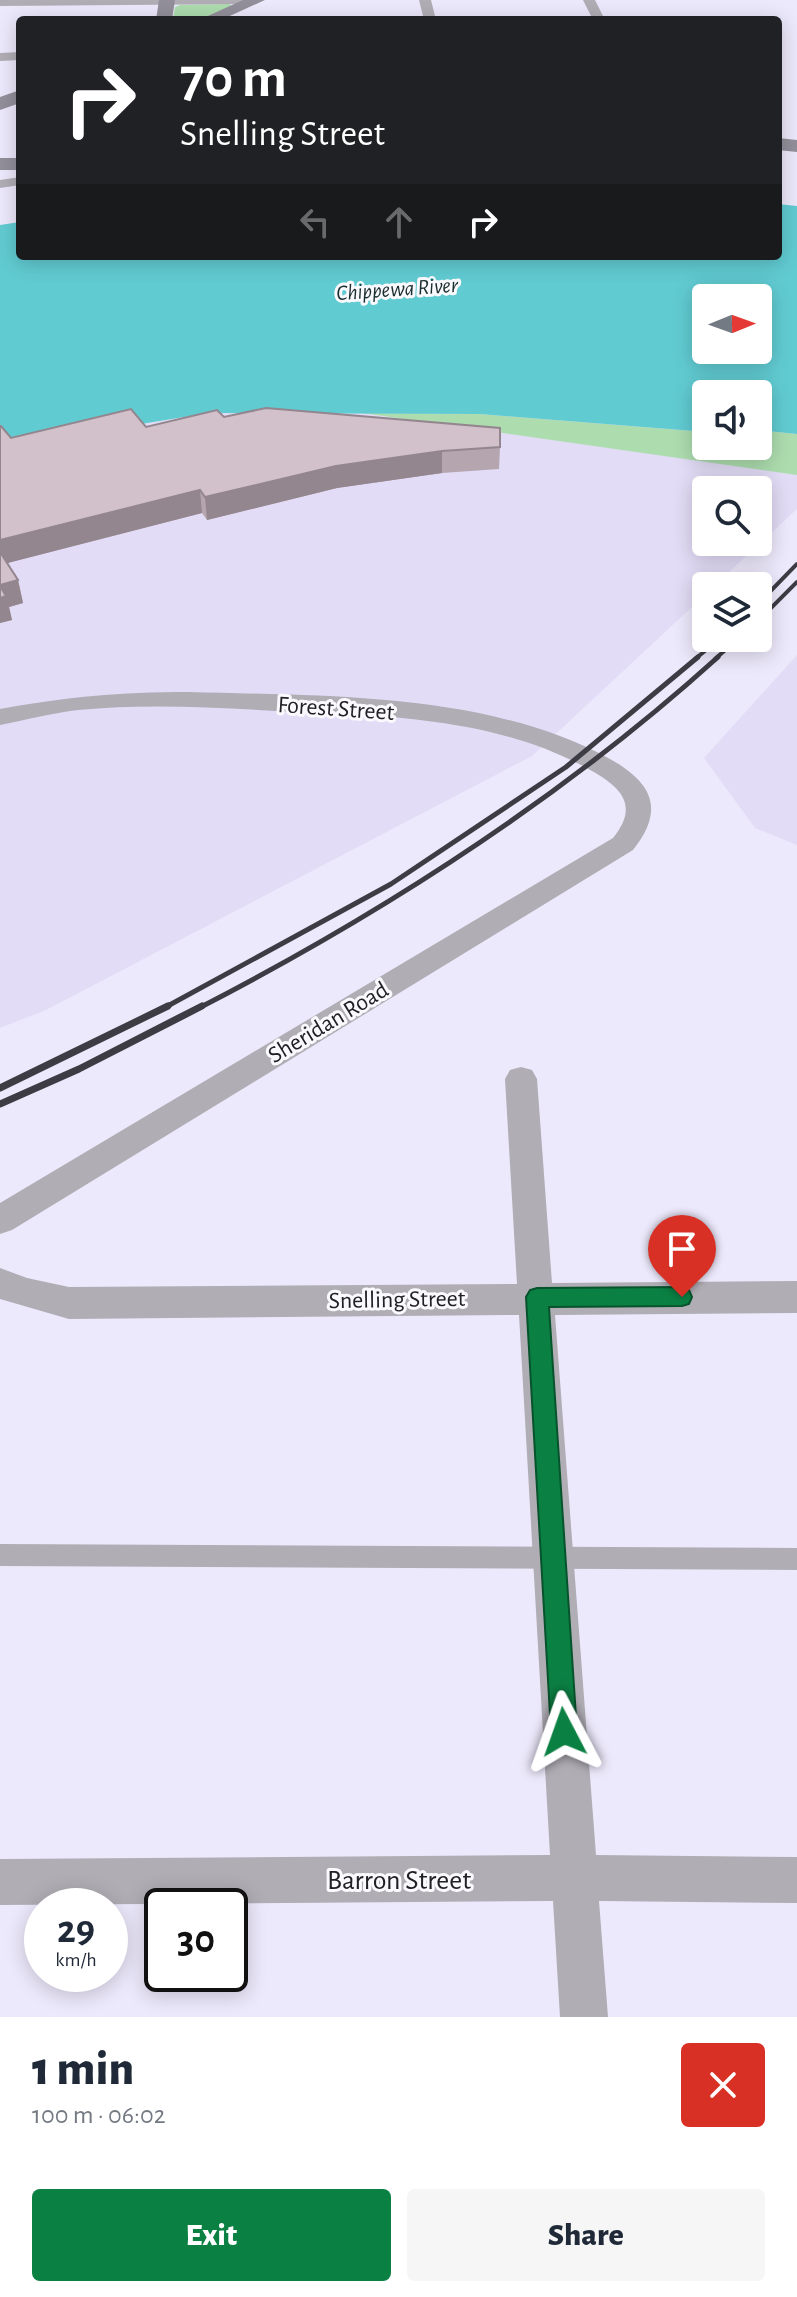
<!DOCTYPE html>
<html lang="en">
<head>
<meta charset="utf-8">
<style>
  body { margin:0; font-family:"Alegreya Sans",sans-serif; background:#f6f6f7; color:#1f2937; height:100vh; display:flex; flex-direction:column; font-size:30px; white-space:nowrap }
  * { box-sizing:border-box; margin:0 }
  p { font-size:26px; color:#747a83 }
  .icon { flex:none; width:44px; height:44px; fill:none; stroke:currentColor; stroke-width:2; stroke-linecap:round; stroke-linejoin:round }
  .map { position:relative; height:2017px; overflow:hidden }
  .details { display:flex; flex-direction:column; background:#fff; flex:1 }
  .details>* { flex:none }
  .top-card { position:absolute; left:16px; top:16px; width:766px; height:244px; border-radius:8px; box-shadow:0 4px 20px #0003; background:#202124; color:#fff; overflow:hidden }
  .needle { width:52px; rotate:89deg }
  .controls { position:absolute; left:692px; top:284px; display:grid; gap:16px }
  .controls a { display:grid; place-items:center; width:80px; height:80px; border-radius:8px; background:#fff; box-shadow:0 4px 20px #0003; font-size:40px }
  .speed { position:absolute; left:24px; top:1888px; display:flex; gap:16px; font-size:40px; font-weight:700; text-align:center }
  .speed>* { display:grid; place-content:center; width:104px; height:104px; border-radius:50%; background:#fff; box-shadow:0 4px 20px #0003; line-height:1 }
  .speed small { font-size:20px; font-weight:400 }
  .speed .limit { border:4px solid #111; border-radius:12px; background:#fff; color:#111 }
  .pin { position:absolute; display:grid; place-items:center; width:68px; height:68px; color:#fff; margin:-82px -34px; border-radius:50% 50% 50% 0; rotate:-45deg; box-shadow:0 0 8px #0007 }
  .pin .icon { rotate:45deg }
  .me { position:absolute; width:88px; margin:-44px; rotate:356deg; stroke-linejoin:round; filter:drop-shadow(0 0 6px #0008) }
  .turn { display:flex; align-items:center; gap:28px; height:168px; padding:0 32px; font-size:36px }
  .turn .icon { width:104px; height:104px; stroke-width:2.5 }
  .turn b { display:block; font-size:56px; line-height:68px }
  .lanes { display:flex; align-items:center; height:76px; padding:0 32px; background:#0003; justify-content:center; gap:40px; direction:ltr }
  .lanes .off { opacity:.35 }
  .round { display:grid; place-items:center; flex:none; width:84px; height:84px; border-radius:8px; background:#f6f6f7 }
  .summary { display:flex; align-items:center; justify-content:space-between; height:136px; padding:0 32px }
  h1 { font-size:48px; font-weight:800; line-height:60px }
  .primary-button { display:flex; gap:16px; margin-top:auto; padding:16px 32px }
  .primary-button a { flex:1; height:92px; border-radius:8px; background:#0b8043; color:#fff; font-size:32px; font-weight:800; line-height:92px; text-align:center }
  .primary-button a+a { background:#f6f6f7; color:#1f2937 }
  .map>svg:first-child { display:block }
</style>
</head>
<body>
<div class="map">
<svg width="797" height="2017" viewBox="0 0 797 2017">
  <rect width="100%" height="100%" fill="#ede9fc"/>
  <path fill="#e2dcf6" fill-rule="evenodd" d="M209 413 480 414 706 432V446H758V430L797 434V509L714 586H706V594L532 756 46 1010 0 1028V447ZM706 490H758V542H706Z
    M797 655V845L755 828 704 758Z"/>
  <path fill="#adddaf" d="M229 4 232 6 199 20H173L175 7 180 5Z
    M362 413 480 414 706 432V446H758V430L797 434V475Z"/>
  <path fill="#61cbd2" fill-rule="evenodd" d="M778 204 797 206V434L758 430V394H706V432L480 414 209 413 0 447V225L20 222V256H778ZM706 298H758V350H706Z"/>
  <g fill="none" stroke-linecap="round" stroke-linejoin="round">
    <path fill="#b0adb5" fill-rule="evenodd" d="M0 1544 797 1548V1570L0 1566Z"/>
    <path fill="#b0adb5" fill-rule="evenodd" d="M0 0H260L261 1 255 4 0 6Z
      M419 0H431L436 20H424Z
      M583 0H595L605 20H593Z
      M20 52V60L0 61V53Z
      M20 177V185L0 188V180Z
      M188 692C324 696 488 692 610 759 653 783 665 810 633 850L12 1230 0 1234V1203L613 838C639 806 622 788 592 771 502 720 398 716 297 712 224 708 150 703 78 710 52 713 26 720 0 725V709C67 697 119 692 188 692Z
      M521 1067 532 1070 537 1079 552 1283 797 1281V1313L555 1315 596 1855 797 1857V1903L599 1901 608 2017H560L553 1901 0 1905V1859L550 1855 519 1315 69 1319 0 1299V1268L27 1278 69 1287 517 1284 505 1079 510 1070Z"/>
    <path fill="#938f9a" fill-rule="evenodd" d="M159 0H175L172 20H156Z
      M243 0H265L221 20H199Z
      M20 90V103L0 110V97Z
      M778 138 797 140V152L778 150Z
      M0 158H20V170H0Z"/>
    <path stroke="#3d3b43" stroke-width="4" d="M758 604 797 564
      M758 621 797 582
      M695 659 721 638
      M715 659 739 638"/>
    <path stroke="#3d3b43" stroke-width="5" d="M164 1008 391 884 566 767 698 657
      M199 1008C385 912 562 798 718 657"/>
    <path stroke="#3d3b43" stroke-width="7" d="M0 1088 168 1006
      M0 1104 79 1069 202 1006"/>
  </g>
  <path fill="#b5a5af" d="M224 417 500 447 499 469 442 473 337 488 207 520 202 513 7 563 18 580 23 603 9 607 12 620 0 623 11 438 146 427Z"/>
  <path fill="#93868e" d="M442 451V473L337 488 207 520 205 497 336 466Z
    M200 490 202 513 0 565V540Z
    M18 580 23 603 9 607 12 620 0 623V585Z"/>
  <path fill="#d2c0cb" stroke="#93868e" stroke-width="2" d="M266 408 500 428V447L442 451 336 466 205 497 200 490 0 540V426H1L11 438 131 409 146 427 217 410 224 417Z
    M0 552 18 580 0 585Z
    M0 586 6 596 0 598Z"/>
  <path fill="#0b8043" stroke="#07532c" stroke-width="2" d="M682 1287 689 1290 692 1297 689 1304 682 1306 549 1307 577 1732 573 1741 564 1745 555 1741 551 1732 526 1297 530 1290 537 1288Z"/>
  <g text-anchor="middle" stroke-width="6" stroke-linejoin="round" paint-order="stroke">
    <g font-size="22" font-style="italic" fill="#1a2d2f" stroke="#faf9fd">
      <text transform="translate(397 288) rotate(-4)" y="8">Chippewa River</text>
    </g>
    <g font-size="24" fill="#222027" stroke="#faf9fd">
      <text transform="translate(336 708) rotate(4)" y="8">Forest Street</text>
      <text transform="translate(328 1022) rotate(-31)" y="8">Sheridan Road</text>
      <text transform="translate(397 1299) rotate(-1)" y="8">Snelling Street</text>
    </g>
    <g font-size="28" fill="#222027" stroke="#faf9fd">
      <text x="399" y="1889">Barron Street</text>
    </g>
  </g>
</svg>
<div class="controls">
<a><svg class="needle" viewBox="-14 -14 28 28"><path d="M0-13l5 13h-10z" fill="#e53935"/><path d="M0 13l5-13h-10z" fill="#747a83"/></svg></a>
<a><svg class="icon" aria-label="sound" viewBox="0 0 24 24"><path d="M4 9h4l5-4v14l-5-4H4zM17 9q2 3 0 6"/></svg></a>
<a><svg class="icon" aria-label="search" viewBox="0 0 24 24"><circle cx="10" cy="10" r="6"/><path d="M15 15l6 6"/></svg></a>
<a><svg class="icon" aria-label="layers" viewBox="0 0 24 24"><path d="M12 4l9 5-9 5-9-5zM3 14l9 5 9-5"/></svg></a>
</div>
<div class="speed"><div>29<small>km/h</small></div><div class="limit">30</div></div>
<div class="pin" style="left:682px;top:1297px;background:#d93025"><svg class="icon" aria-label="arrive" viewBox="0 0 24 24"><path d="M6 21V4h12l-3 4 3 4H6"/></svg></div>
<svg class="me" style="left:564px;top:1732px" viewBox="-20 -20 40 40"><path d="M0-17L14 15 0 8-14 15z" fill="#0b8043" stroke="#fff" stroke-width="4"/></svg>
<div class="top-card">
<div class="turn"><svg class="icon" aria-label="right" viewBox="0 0 24 24"><path d="M7 20v-9h11M14 6l5 5-5 5"/></svg><div><b>70 m</b>Snelling Street</div></div>
<div class="lanes"><svg class="icon off" aria-label="left" viewBox="0 0 24 24"><path d="M17 20v-9H6M10 6l-5 5 5 5"/></svg><svg class="icon off" aria-label="ahead" viewBox="0 0 24 24"><path d="M12 20V5M6 11l6-6 6 6"/></svg><svg class="icon" aria-label="right" viewBox="0 0 24 24"><path d="M7 20v-9h11M14 6l5 5-5 5"/></svg></div>
</div>
</div>
<section class="details">
<div class="summary"><div><h1>1 min</h1><p>100 m · 06:02</p></div><a class="round" style="background:#d93025;color:#fff"><svg class="icon" aria-label="close" viewBox="0 0 24 24"><path d="M6 6l12 12M18 6L6 18"/></svg></a></div>
<div class="primary-button"><a>Exit</a><a>Share</a></div>
</section>
</body>
</html>
